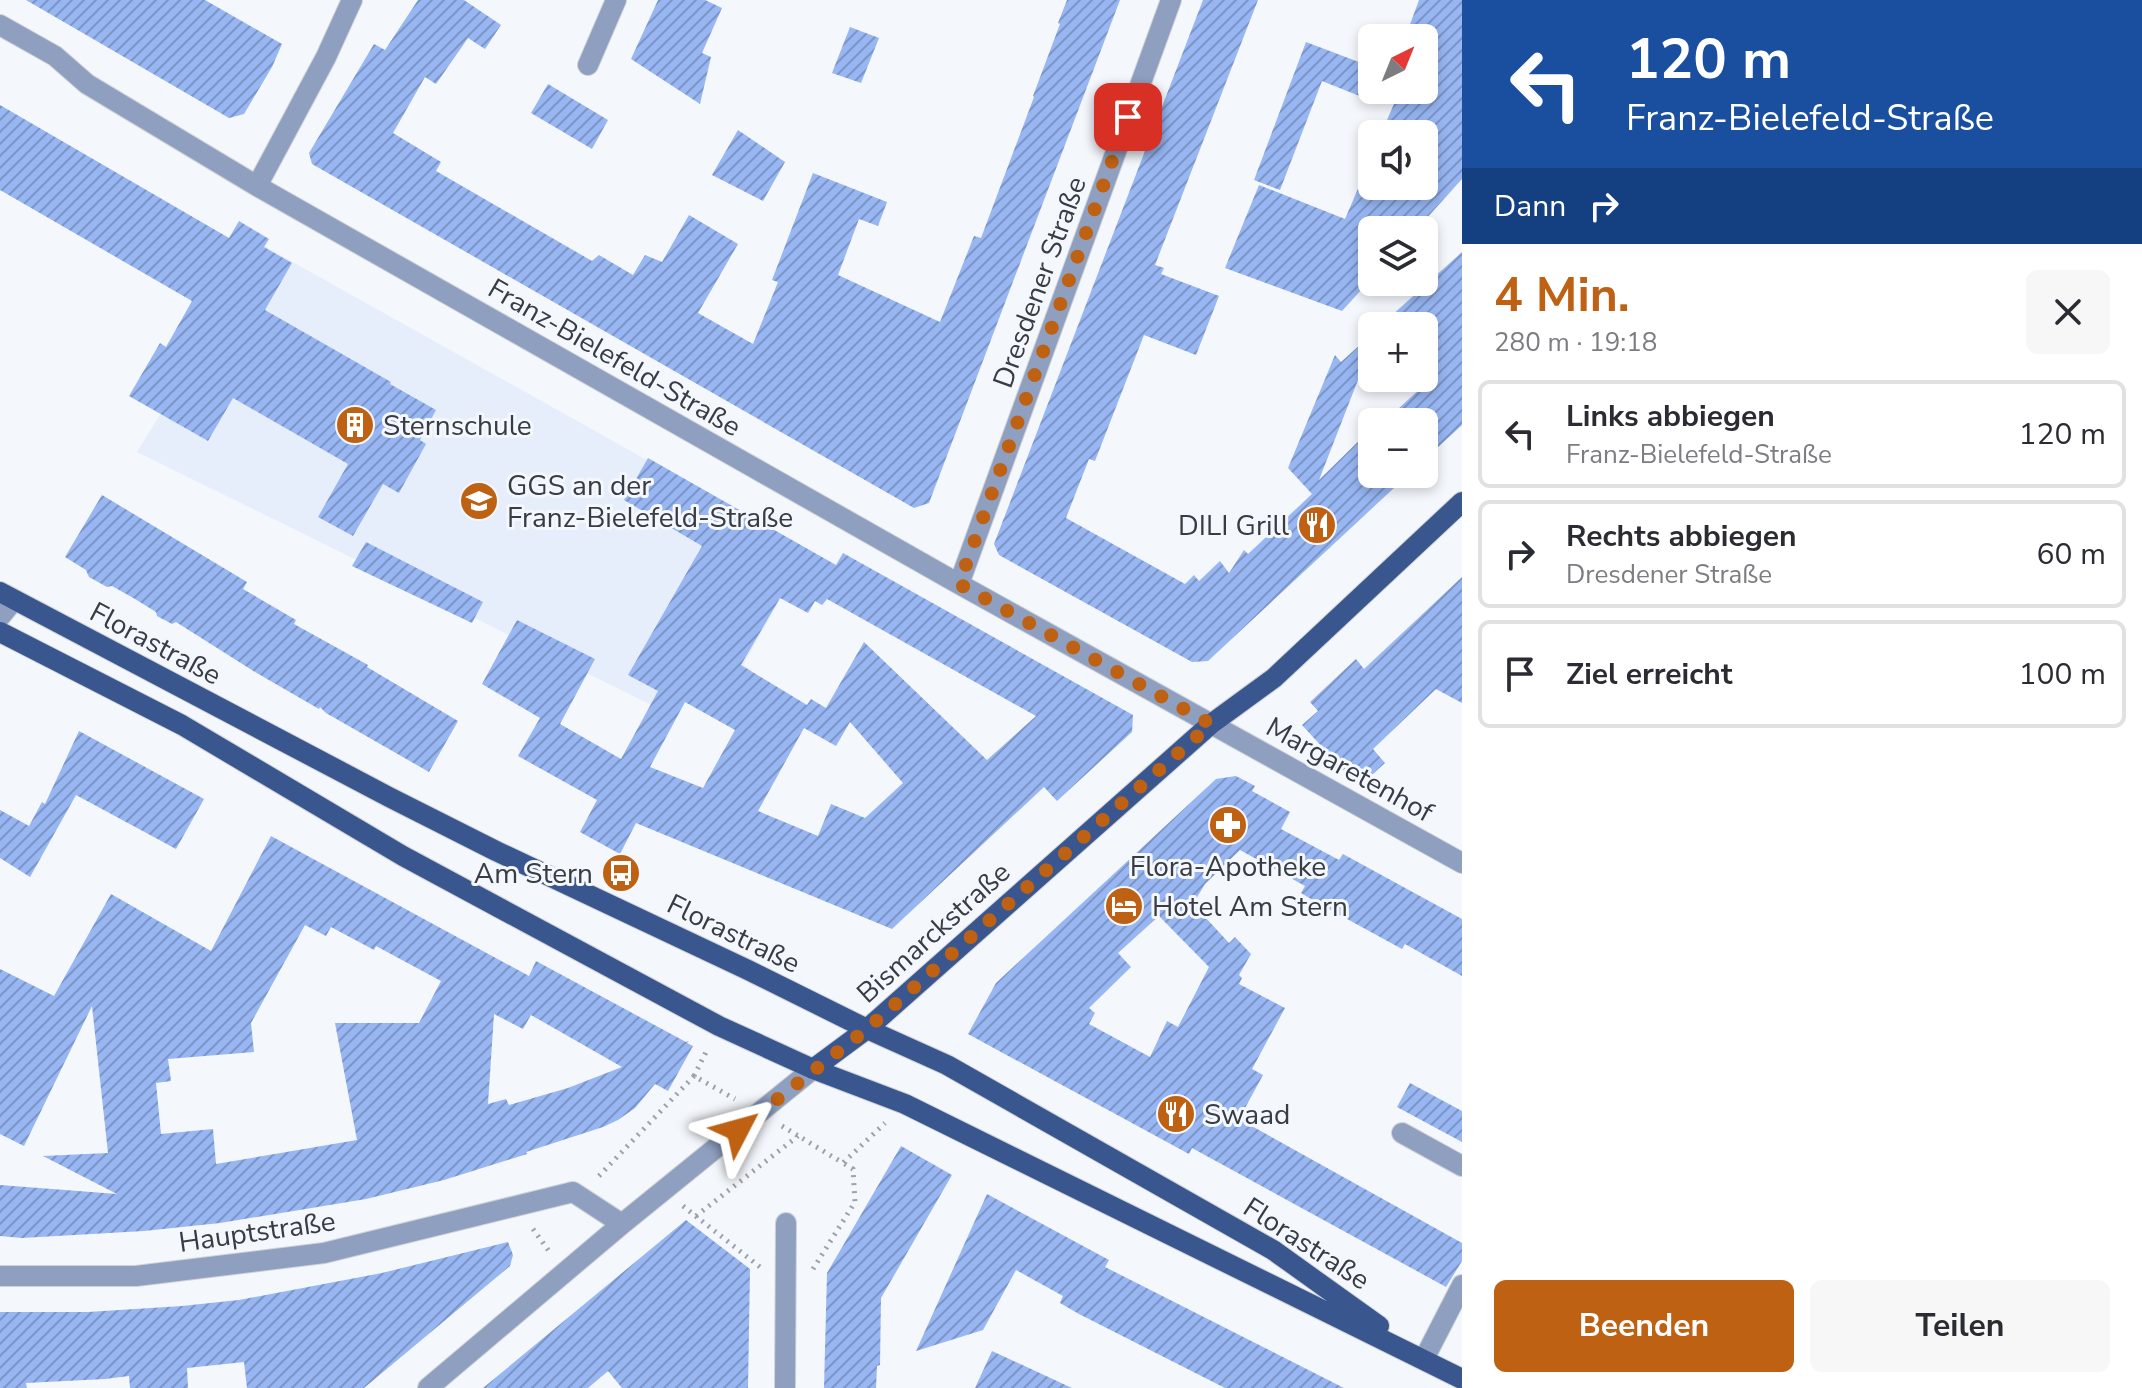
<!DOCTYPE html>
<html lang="de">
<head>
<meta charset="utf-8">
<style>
  body { margin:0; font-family:"Nunito Sans",sans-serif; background:#f7f7f7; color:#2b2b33; height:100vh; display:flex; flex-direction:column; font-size:30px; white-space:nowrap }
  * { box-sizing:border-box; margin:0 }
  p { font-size:26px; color:#7c7c81 }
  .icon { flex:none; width:44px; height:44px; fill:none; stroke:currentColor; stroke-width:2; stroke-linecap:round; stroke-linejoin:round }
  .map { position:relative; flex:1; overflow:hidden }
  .details { display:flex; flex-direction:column; background:#fff; width:680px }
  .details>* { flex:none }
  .guide { background:#1a4fa0; color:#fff; overflow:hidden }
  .needle { width:52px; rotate:43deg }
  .buttons { position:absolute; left:1358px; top:24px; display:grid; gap:16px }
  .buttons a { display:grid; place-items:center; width:80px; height:80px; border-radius:12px; background:#fff; box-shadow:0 4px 12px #0003; font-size:40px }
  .pin { position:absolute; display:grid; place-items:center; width:68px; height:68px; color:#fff; margin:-34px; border-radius:16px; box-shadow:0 4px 12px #0006 }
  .me { position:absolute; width:88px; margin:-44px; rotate:51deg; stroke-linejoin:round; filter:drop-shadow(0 0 6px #0008) }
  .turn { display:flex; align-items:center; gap:28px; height:168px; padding:0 32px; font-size:36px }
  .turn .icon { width:104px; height:104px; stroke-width:2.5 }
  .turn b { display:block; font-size:56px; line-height:68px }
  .then { display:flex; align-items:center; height:76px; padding:0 32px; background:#0003; gap:16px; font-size:30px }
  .round { display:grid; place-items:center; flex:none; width:84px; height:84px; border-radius:12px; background:#f7f7f7 }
  .summary { display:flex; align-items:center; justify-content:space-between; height:136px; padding:0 32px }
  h1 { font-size:48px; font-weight:700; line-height:60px; color:#be6113 }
  .cta { display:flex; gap:16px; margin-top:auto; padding:16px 32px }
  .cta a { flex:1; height:92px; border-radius:12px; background:#be6113; color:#fff; font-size:32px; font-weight:700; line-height:92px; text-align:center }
  .cta a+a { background:#f7f7f7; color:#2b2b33 }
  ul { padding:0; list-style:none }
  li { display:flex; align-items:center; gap:24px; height:108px; margin:0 16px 12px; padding:0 16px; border:4px solid #e1e1e2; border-radius:12px }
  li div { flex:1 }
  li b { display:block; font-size:30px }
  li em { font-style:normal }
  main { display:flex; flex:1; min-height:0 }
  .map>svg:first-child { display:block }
</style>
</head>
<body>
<main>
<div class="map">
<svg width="1462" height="1388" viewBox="0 0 1462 1388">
  <defs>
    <pattern id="building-hatch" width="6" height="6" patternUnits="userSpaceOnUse" patternTransform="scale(2)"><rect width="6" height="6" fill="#97b6f2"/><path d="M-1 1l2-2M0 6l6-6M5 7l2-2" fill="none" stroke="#7c95c6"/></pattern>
  </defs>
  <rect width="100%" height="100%" fill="#f4f7fc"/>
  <path fill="#e7eefb" d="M264 246 808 550 743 665 751 670 737 695 699 673 676 717 137 452Z"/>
  <path fill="url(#building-hatch)" fill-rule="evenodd" d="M26 0H205L282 44 272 67 244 114 229 118Z
    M418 0H464L501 25 485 49 468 38 436 84 425 77 393 133 441 162 436 171 592 261 599 255 633 275 645 255 662 262 689 215 738 244 698 313 753 344 778 282 772 280 813 173 887 202 878 226 859 219 838 275 940 322 974 236 981 238 1034 97 1033 96 1060 24 1058 23 1067 0H1120L929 503 914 508 312 164 309 153 374 44 385 50Z
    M658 0H705L722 8 702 53 711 57 700 104 631 59Z
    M1203 0H1258L1155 265 1164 268 1161 274 1219 296 1196 355 1144 335 1095 461 1089 459 1066 518 1185 584 1194 575 1199 581 1220 561 1229 573 1244 550 1248 554 1312 494 1288 468 1335 355 1341 362 1372 334V344L1319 480 1372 428V474H1409L1208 661 1192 662 999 555 994 544Z
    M1419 0H1462V179L1416 230H1372V267L1363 288 1342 311 1225 268 1259 185 1345 219 1372 156V186H1424V134H1381L1400 90H1424V38H1405Z
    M850 27 879 38 861 83 832 73Z
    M1306 42 1372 67V101L1322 81 1280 190 1254 180Z
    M548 84 608 120 592 149 531 113Z
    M0 105 229 238 239 221 269 239 264 247 292 263 265 310 391 382 390 384 436 410 420 440 426 444 399 493 383 484 353 536 318 517 348 464 233 398 208 441 129 396 160 343 166 347 192 301 0 190Z
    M738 130 785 162 763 201 712 175Z
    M1462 252V425L1424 460V422H1384L1424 385V326H1380Z
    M648 458 836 565 843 553 1133 715 1132 732 1057 801 1044 787 892 929 636 823 620 854 580 832 597 800 518 756 540 718 482 684 517 620 595 659 560 724 621 759 658 691 628 675 702 546 624 500ZM780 598 808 613 815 601 822 605 827 599 1036 716 987 760 864 642 826 708 811 699 807 705 741 665ZM685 702 735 730 703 788 650 767ZM850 722 903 783 865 818 831 804 818 836 758 811 804 728 836 746Z
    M102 495 247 582 243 589 296 620 294 624 368 665 367 667 458 721 429 772 326 713 320 707 319 709 255 672 176 622 172 624 157 616 156 612 135 599 112 586 107 587 89 577 86 570 65 557Z
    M366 542 483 602 472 623 352 566Z
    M1462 577V703L1436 689 1373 749 1385 763 1363 783 1352 768 1346 773 1302 725 1318 711 1310 702 1356 659 1364 669Z
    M79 731 204 799 176 849 76 795 30 877 0 858V810L29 826 42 802 45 804Z
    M1236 776 1255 786 1252 791 1290 812 1281 829 1339 860 1343 854 1462 919V976L1405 944 1402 949 1316 902 1301 893 1305 886 1240 850 1205 884 1193 904 1229 943 1235 937 1251 954 1239 975 1242 978 1239 984 1285 1008 1252 1069 1263 1075 1239 1119 1462 1243V1261L1446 1287 1192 1148 1189 1154 968 1034 996 983 1216 779ZM1159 916 1209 967 1178 1027 1167 1021 1150 1057 1089 1024 1095 1013 1089 1008 1131 967 1118 953Z
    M271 836 529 976 536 961 686 1042 689 1041 687 1043 693 1046 668 1091 655 1084 635 1108 618 1120 603 1127 526 1152 527 1154 444 1180 366 1199 220 1223 144 1231 22 1238 0 1236V1185L117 1194 43 1156 108 1153 92 1006 24 1146 0 1134V969L54 996 111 894 211 951ZM305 925 326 936 331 927 374 950 376 946 441 981 419 1023H335L357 1140 216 1164 213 1129 161 1134 156 1083 171 1081 168 1059 254 1052 251 1023ZM494 1014 523 1029 531 1015 622 1067 568 1088 509 1105 506 1099 488 1104Z
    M1410 1083 1462 1111V1142L1397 1107Z
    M901 1146 952 1175 881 1298 880 1365 877 1366 876 1388H824L827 1273Z
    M987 1194 1109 1260 1105 1267 1344 1388H1225L1079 1314 1060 1303 1063 1296 1016 1270 983 1330 916 1351Z
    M686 1220 750 1269 748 1388H622L608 1371 588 1388H483Z
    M508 1242 513 1255 510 1266 364 1388H247L244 1362 187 1368 188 1388H130L129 1376 105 1379 26 1383 27 1388H0V1312H88L182 1306 239 1300 382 1273Z
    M992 1351 1072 1388H975Z"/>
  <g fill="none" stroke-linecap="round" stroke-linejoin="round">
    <defs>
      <path id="minor" d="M0 25 55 56 87 84 257 186 959 584 1462 863
        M588 65 616 0
        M257 186 326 57 352 0
        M959 584 1171 0
        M0 617 14 600
        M1402 1133 1462 1166
        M0 1276H136L324 1253 573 1192 622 1224
        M1424 1359 1462 1285
        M428 1388 622 1224 813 1069
        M785 1388 786 1223"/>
      <path id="major" d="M0 592 389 797 496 851 748 970 867 1029 947 1065 1273 1250 1379 1326
        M0 632 182 725 403 856 719 1026 813 1069 905 1104 1462 1379
        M813 1069 867 1029 1211 724 1274 678 1462 502"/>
    </defs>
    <use href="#minor" stroke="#ced2d7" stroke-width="22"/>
    <use href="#major" stroke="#ced2d7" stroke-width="22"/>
    <path stroke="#9da1a8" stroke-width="5" stroke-dasharray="2 6" stroke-linecap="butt" d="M694 1076 708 1048
      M782 1126 843 1163 885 1123
      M599 1176 694 1076 735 1099
      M683 1206 760 1267
      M696 1216 798 1136
      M533 1229 551 1254
      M813 1269 855 1202 853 1169 843 1163"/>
    <use href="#minor" stroke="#8e9fc0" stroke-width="20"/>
    <use href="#major" stroke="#39568e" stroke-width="20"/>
  </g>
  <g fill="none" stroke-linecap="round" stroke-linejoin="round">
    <path stroke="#be6113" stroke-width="14" stroke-dasharray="0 25.2" d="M738 1130 867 1029 1211 724 959 584 1128 117"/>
  </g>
  <defs>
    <symbol id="building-disc" viewBox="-11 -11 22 22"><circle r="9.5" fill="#be6113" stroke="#f4f7fc"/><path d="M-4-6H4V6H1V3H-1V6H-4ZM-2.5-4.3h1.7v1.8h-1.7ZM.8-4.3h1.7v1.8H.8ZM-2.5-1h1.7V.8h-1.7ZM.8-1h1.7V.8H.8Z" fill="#fff"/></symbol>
    <symbol id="school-disc" viewBox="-11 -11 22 22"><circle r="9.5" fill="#be6113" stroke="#f4f7fc"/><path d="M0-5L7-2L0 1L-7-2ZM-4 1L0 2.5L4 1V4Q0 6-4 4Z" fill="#fff"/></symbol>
    <symbol id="restaurant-disc" viewBox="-11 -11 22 22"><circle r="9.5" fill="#be6113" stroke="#f4f7fc"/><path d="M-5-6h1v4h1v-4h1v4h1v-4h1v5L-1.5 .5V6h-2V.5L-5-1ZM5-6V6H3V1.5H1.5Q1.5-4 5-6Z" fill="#fff"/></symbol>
    <symbol id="pharmacy-disc" viewBox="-11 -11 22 22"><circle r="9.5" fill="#be6113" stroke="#f4f7fc"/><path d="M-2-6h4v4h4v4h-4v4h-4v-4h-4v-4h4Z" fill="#fff"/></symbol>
    <symbol id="bus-disc" viewBox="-11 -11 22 22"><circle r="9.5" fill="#be6113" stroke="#f4f7fc"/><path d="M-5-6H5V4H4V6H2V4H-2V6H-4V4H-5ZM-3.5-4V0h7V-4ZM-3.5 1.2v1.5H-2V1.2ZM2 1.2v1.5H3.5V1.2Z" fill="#fff"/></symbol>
    <symbol id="hotel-disc" viewBox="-11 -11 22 22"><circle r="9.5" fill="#be6113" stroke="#f4f7fc"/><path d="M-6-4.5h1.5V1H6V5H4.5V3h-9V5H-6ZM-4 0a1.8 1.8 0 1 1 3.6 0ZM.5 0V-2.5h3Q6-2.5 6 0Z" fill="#fff"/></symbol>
  </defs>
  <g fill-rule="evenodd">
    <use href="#building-disc" x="333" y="403" width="44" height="44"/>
    <use href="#school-disc" x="457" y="479" width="44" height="44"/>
    <use href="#restaurant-disc" x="1295" y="503" width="44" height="44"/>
    <use href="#pharmacy-disc" x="1206" y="803" width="44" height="44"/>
    <use href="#bus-disc" x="599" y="851" width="44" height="44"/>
    <use href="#hotel-disc" x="1102" y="884" width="44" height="44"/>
    <use href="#restaurant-disc" x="1154" y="1092" width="44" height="44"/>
  </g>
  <g text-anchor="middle" stroke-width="6" stroke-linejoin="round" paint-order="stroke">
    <g font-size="28" fill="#373c45" stroke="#f4f7fc">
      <text transform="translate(1039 282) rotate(-70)" y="10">Dresdener Straße</text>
      <text transform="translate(615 357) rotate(30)" y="10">Franz-Bielefeld-Straße</text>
      <text transform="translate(156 643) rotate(28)" y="10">Florastraße</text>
      <text transform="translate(1350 769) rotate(29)" y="10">Margaretenhof</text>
      <text transform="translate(933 932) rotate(-42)" y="10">Bismarckstraße</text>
      <text transform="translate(734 933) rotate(26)" y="10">Florastraße</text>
      <text transform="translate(257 1231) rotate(-8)" y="10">Hauptstraße</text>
      <text transform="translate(1307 1243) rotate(33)" y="10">Florastraße</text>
    </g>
    <g font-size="28" fill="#373c45" stroke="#f4f7fc" text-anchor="start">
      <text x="383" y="435">Sternschule</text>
      <text x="507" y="495">GGS an der<tspan x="507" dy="32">Franz-Bielefeld-Straße</tspan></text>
      <text x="1289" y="535" text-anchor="end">DILI Grill</text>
      <text x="1228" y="876" text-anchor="middle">Flora-Apotheke</text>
      <text x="593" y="883" text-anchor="end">Am Stern</text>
      <text x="1152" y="916">Hotel Am Stern</text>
      <text x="1204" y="1124">Swaad</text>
    </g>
  </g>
</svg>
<div class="buttons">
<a><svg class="needle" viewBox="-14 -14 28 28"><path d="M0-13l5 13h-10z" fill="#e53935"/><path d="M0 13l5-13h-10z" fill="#7c7c81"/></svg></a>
<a><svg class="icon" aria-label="sound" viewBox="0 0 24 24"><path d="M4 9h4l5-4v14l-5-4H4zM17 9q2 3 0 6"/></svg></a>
<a><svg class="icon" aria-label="layers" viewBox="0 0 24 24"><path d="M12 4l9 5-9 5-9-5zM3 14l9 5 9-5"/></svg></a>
<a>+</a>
<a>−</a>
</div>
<div class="pin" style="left:1128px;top:117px;background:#d93025"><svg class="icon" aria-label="arrive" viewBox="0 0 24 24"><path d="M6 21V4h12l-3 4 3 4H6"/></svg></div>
<svg class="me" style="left:738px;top:1130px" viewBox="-20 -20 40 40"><path d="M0-17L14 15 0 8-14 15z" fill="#be6113" stroke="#fff" stroke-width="4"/></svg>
</div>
<section class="details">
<div class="guide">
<div class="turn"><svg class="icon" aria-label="left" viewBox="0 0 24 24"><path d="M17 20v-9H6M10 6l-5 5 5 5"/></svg><div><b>120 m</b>Franz-Bielefeld-Straße</div></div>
<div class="then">Dann<svg class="icon" aria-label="right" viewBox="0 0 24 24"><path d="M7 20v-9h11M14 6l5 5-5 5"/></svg></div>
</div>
<div class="summary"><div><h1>4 Min.</h1><p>280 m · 19:18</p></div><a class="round"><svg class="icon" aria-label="close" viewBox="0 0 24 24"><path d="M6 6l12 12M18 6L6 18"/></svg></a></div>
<ul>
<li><svg class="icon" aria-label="left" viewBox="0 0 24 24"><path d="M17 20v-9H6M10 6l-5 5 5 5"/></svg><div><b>Links abbiegen</b><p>Franz-Bielefeld-Straße</p></div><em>120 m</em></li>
<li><svg class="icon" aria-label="right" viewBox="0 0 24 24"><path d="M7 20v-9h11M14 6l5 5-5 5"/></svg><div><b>Rechts abbiegen</b><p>Dresdener Straße</p></div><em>60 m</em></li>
<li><svg class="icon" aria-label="arrive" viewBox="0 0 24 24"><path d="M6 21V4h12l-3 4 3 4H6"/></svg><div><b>Ziel erreicht</b></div><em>100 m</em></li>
</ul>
<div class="cta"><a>Beenden</a><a>Teilen</a></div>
</section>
</main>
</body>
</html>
